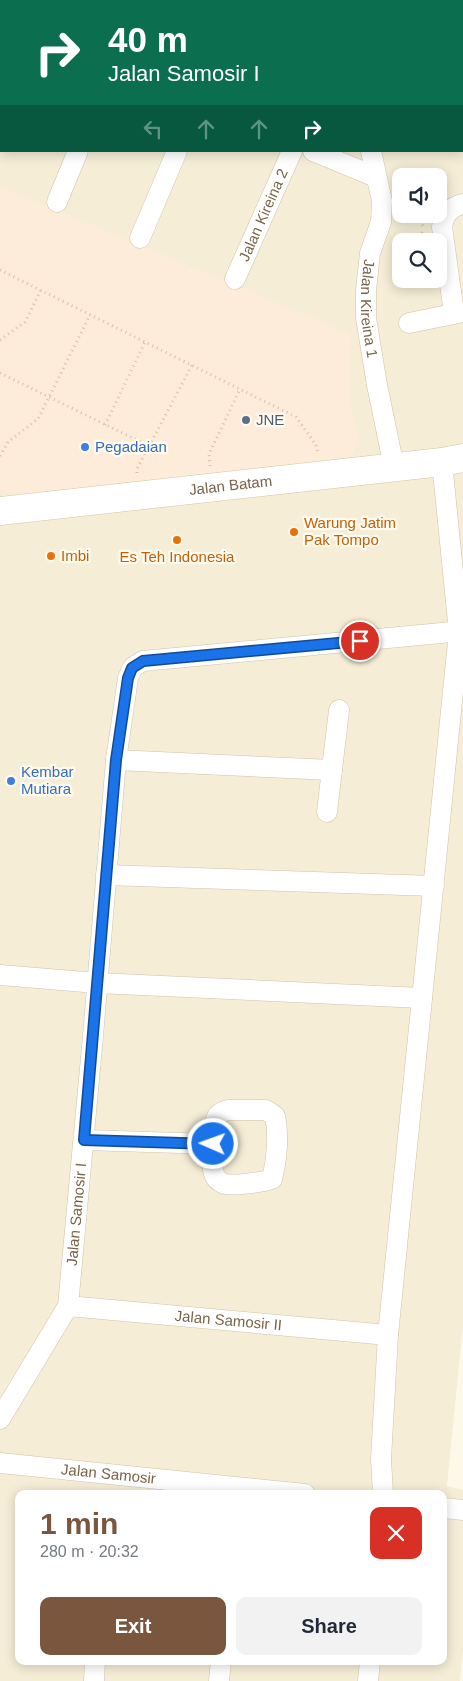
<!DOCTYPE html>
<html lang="en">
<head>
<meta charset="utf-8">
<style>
  body { margin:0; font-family:Arial,sans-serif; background:#f2f2f3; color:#1f2937; height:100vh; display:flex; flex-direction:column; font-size:19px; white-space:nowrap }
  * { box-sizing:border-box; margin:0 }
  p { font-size:16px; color:#747a83 }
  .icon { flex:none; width:28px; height:28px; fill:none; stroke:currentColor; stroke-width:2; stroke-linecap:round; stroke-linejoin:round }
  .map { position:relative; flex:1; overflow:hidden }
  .sheet { position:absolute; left:15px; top:1490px; width:432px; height:175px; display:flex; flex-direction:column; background:#fff; border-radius:10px; box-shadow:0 2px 12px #0003 }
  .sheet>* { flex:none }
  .hud { position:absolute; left:0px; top:0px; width:464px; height:152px; box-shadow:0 2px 12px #0003; background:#0b6e4f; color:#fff; overflow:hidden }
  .buttons { position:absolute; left:392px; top:168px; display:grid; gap:10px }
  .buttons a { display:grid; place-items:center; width:55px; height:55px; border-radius:10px; background:#fff; box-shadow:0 2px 12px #0003; font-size:25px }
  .pin { position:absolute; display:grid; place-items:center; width:42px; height:42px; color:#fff; margin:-21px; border:2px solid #fff; border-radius:50%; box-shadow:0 1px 5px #0007 }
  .me { position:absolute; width:55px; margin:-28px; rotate:272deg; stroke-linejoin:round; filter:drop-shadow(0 0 4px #0008) }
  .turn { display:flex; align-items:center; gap:18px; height:105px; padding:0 25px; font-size:22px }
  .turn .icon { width:65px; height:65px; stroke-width:2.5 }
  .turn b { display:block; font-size:35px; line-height:42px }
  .lanes { display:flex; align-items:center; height:48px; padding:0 25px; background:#0003; justify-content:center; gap:25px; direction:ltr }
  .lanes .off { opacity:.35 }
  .round { display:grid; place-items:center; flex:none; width:52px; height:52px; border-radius:10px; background:#f2f2f3 }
  .head { display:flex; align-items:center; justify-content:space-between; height:85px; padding:0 25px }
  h1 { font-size:30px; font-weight:700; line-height:38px; color:#7b563f }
  .cta { display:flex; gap:10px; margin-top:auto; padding:10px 25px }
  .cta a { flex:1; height:58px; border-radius:10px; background:#7b563f; color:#fff; font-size:20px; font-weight:700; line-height:58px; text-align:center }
  .cta a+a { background:#f2f2f3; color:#1f2937 }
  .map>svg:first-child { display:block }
</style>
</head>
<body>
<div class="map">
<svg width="463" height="1681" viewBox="0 0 463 1681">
  <rect width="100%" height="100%" fill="#fdf9e8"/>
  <path fill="#f5edd6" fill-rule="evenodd" d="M0 0H463V1325L447 1486 463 1490V1649L460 1681H0ZM1 1H462V151H1ZM401 176H439V214H401ZM401 241H439V279H401ZM19 1494H444V1661H19Z"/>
  <path fill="#feecdb" d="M0 186 351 334 349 400 359 439 351 457 28 495 7 493 0 489Z"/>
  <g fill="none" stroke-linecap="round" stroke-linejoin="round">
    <defs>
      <g id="street">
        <path d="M40 1 41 0"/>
        <path d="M139 1 140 0"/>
        <path d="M240 1V0"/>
        <path d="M357 1 358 0"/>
        <path d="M0 21H1"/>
        <path d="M462 79H463"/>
        <path d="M0 97 1 94"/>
        <path d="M313 151 376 177"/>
        <path id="s1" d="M371 151 382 201 381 222 370 253 366 290V318L377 385 394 467"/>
        <path d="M57 202 78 151"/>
        <path d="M140 238 177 151"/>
        <path id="s2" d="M235 279 292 151"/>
        <path d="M454 313 442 227C444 214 450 207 463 204"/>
        <path d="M409 323 463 312"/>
        <path d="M116 760 332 770"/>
        <path d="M327 812 339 710"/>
        <path d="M106 875 434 886"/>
        <path d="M0 975 97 983 422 998"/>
        <path d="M228 1110H266L275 1116C279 1135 277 1160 272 1179 264 1182 234 1186 225 1184 223 1184 217 1180 216 1178 209 1168 212 1130 216 1119 218 1113 222 1112 228 1110Z"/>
        <path d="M84 1140 213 1144"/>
        <path id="s3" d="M68 1306 388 1335"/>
        <path id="s4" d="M0 1419 68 1306 93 1036 116 760 128 678 133 667 143 661 463 631"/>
        <path id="s5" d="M0 1463 305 1494"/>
        <path d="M383 1494 381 1459 388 1335 459 632 442 462"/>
        <path d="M444 1508 463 1510"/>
        <path d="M94 1681 95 1661"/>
        <path d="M219 1681 221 1661"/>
        <path d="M368 1681 370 1661"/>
      </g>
      <g id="secondary">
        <path id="s6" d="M0 511 442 462 463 458"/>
      </g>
    </defs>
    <use href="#street" stroke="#d0c3ac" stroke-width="21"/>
    <use href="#secondary" stroke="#d3c5aa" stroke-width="29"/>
    <path stroke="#d9c2a1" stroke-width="3" stroke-dasharray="1 4" stroke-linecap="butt" d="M412 214 423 226
      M416 241 423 232
      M0 270 296 417 316 445 318 454
      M0 340 25 322 41 290
      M0 373 149 446
      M105 425 145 342
      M0 456 8 442 38 419 90 315
      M210 466 209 454 240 389
      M137 473V469L192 365"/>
    <use href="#street" stroke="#fff" stroke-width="20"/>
    <use href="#secondary" stroke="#fff" stroke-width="28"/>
  </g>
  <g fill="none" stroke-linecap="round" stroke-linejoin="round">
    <defs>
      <path id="route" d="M213 1144 84 1140 116 760 128 678 132 668 143 661 360 641"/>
    </defs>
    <use href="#route" stroke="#114b97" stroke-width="12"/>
    <use href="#route" stroke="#1a73e8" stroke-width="9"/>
  </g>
  <circle fill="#5c6f8a" stroke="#fffcef" stroke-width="2" cx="246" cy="420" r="5"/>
  <g fill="#3f7fe0" stroke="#fffcef" stroke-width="2">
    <circle cx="85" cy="447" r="5"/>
    <circle cx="11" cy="781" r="5"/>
  </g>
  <g fill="#e8710a" stroke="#fffcef" stroke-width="2">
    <circle cx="294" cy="532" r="5"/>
    <circle cx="177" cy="540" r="5"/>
    <circle cx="51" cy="556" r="5"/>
  </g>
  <g text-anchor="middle" stroke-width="4.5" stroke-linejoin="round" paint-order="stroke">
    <g font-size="15" fill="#79644a" stroke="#fffcef">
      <text dy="5" stroke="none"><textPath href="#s2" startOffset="70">Jalan Kireina 2</textPath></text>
      <text dy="5" stroke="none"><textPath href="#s1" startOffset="161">Jalan Kireina 1</textPath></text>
      <text dy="5" stroke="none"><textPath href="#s6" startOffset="232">Jalan Batam</textPath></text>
      <text dy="5" stroke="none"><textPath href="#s4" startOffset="224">Jalan Samosir I</textPath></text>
      <text dy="5" stroke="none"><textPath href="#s3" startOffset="161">Jalan Samosir II</textPath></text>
      <text dy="5" stroke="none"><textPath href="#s5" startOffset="109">Jalan Samosir</textPath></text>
    </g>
    <g font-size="15" fill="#4e5e75" stroke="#fffcef" text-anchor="start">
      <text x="256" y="425">JNE</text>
    </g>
    <g font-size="15" fill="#366cbe" stroke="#fffcef" text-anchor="start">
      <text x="95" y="452">Pegadaian</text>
      <text x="21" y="777">Kembar<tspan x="21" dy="17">Mutiara</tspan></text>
    </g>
    <g font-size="15" fill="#c56008" stroke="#fffcef" text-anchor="start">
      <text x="304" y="528">Warung Jatim<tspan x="304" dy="17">Pak Tompo</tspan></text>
      <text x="61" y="561">Imbi</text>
      <text x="177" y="562" text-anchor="middle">Es Teh Indonesia</text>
    </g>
  </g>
</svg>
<div class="buttons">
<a><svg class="icon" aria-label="sound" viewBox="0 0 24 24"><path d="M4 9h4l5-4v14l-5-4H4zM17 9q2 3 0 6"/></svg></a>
<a><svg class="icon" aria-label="search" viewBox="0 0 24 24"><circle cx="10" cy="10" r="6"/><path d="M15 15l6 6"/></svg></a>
</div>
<div class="pin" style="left:360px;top:641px;background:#d93025"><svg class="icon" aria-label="arrive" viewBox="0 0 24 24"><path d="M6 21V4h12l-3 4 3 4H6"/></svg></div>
<svg class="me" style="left:213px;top:1144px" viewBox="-20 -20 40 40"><circle r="17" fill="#1a73e8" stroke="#fff" stroke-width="3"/><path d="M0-11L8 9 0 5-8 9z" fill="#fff"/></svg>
<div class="hud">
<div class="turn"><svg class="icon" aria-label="right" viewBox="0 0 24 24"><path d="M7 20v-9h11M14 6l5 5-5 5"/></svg><div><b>40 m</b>Jalan Samosir I</div></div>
<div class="lanes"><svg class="icon off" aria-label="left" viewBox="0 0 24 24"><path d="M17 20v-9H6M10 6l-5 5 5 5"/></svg><svg class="icon off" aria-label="ahead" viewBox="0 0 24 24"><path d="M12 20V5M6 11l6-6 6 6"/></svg><svg class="icon off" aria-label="ahead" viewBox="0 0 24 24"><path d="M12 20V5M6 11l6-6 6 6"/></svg><svg class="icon" aria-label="right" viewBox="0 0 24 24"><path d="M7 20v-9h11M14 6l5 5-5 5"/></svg></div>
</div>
<section class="sheet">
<div class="head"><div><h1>1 min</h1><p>280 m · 20:32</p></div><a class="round" style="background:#d93025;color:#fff"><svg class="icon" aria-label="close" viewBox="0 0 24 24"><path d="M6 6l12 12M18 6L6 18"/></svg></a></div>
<div class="cta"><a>Exit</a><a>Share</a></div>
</section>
</div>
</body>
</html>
